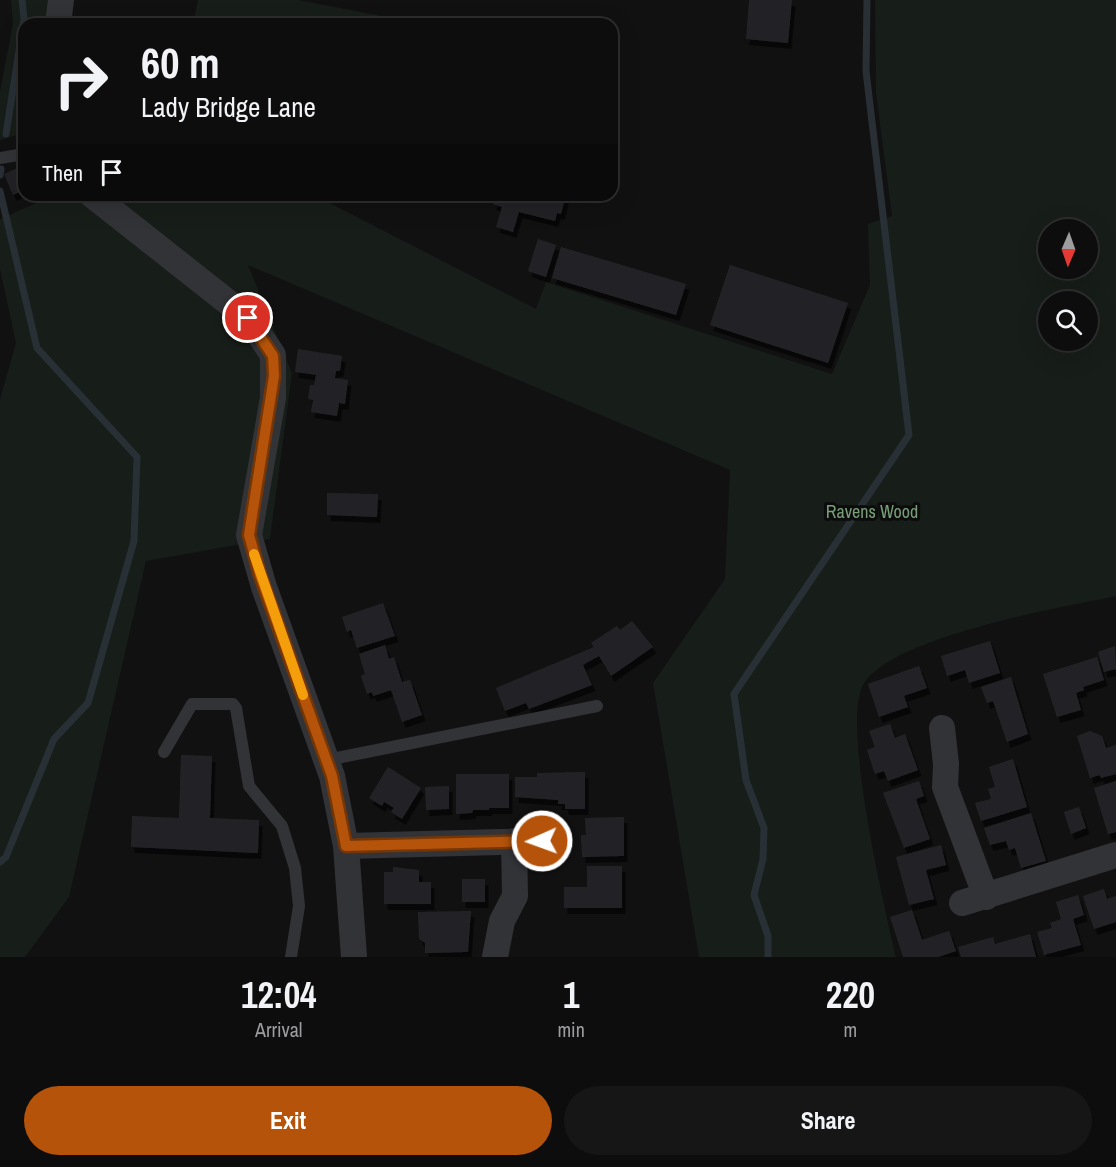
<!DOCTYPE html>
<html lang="en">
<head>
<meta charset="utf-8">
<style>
  body { margin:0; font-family:"Archivo Narrow",sans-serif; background:#161617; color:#f1f3f6; height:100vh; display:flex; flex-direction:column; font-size:22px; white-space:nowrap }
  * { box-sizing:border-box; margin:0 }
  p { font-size:20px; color:#9a9c9e }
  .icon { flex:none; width:33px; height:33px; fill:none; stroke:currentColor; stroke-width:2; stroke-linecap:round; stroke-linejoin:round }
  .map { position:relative; height:957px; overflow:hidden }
  .panel { display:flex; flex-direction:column; background:#0d0d0e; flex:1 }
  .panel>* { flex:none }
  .top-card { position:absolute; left:18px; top:18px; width:600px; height:183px; border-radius:18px; box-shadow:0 6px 24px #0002,0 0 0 2px #2d2d2e; background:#0d0d0e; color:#f1f3f6; overflow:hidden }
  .needle { width:39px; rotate:182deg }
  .buttons { position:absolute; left:1038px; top:219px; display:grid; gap:12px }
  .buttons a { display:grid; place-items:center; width:60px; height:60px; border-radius:50%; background:#0d0d0e; box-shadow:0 6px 24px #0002,0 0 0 2px #2d2d2e; font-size:30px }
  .pin { position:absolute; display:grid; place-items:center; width:51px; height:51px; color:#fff; margin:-26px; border:3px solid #fff; border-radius:50%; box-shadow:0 2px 6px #0007 }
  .me { position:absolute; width:66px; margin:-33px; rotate:268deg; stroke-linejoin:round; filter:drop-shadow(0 0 4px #0008) }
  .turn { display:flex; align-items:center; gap:21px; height:126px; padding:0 24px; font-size:27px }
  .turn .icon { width:78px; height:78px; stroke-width:2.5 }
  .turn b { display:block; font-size:42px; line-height:51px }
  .then { display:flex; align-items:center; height:57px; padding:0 24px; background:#0003; gap:12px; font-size:22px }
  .eta { display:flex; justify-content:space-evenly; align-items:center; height:102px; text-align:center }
  .eta b { font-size:36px; font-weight:700; line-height:42px }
  .cta { display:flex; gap:12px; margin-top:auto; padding:12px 24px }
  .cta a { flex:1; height:69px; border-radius:36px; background:#b45309; color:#fff; font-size:24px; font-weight:700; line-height:69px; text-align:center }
  .cta a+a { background:#161617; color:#f1f3f6 }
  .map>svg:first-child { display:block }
</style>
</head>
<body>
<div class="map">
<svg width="1116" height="957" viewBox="0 0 1116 957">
  <defs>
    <filter id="shadow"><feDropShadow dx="3.5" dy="6" stdDeviation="0" flood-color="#0009"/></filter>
  </defs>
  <rect width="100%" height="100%" fill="#111112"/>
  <path fill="#171d18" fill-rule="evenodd" d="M11 0H54L51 24H24V133L0 140V91L13 24Z
    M198 0H298L423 24H193Z
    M875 0H1116V596C1064 607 885 637 862 687 843 730 884 905 896 957H699L653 683 725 579 730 470 248 265 292 373 270 539 146 561 69 897 25 957H0V399L16 343 0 269V219L55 195H314L536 309 546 282 832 374 870 285 868 224 892 216 876 93ZM1048 230H1088V268H1048ZM1048 302H1088V340H1048Z"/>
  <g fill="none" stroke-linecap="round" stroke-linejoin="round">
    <path stroke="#283036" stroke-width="7" d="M6 134 24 19 22 0
      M0 175 1 169
      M0 191 37 348 137 457 134 541 88 703 54 739 6 857 0 862
      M768 957V936L754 895 763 859 764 828 746 780 734 694 909 435 866 71 867 0"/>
  </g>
  <path fill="#242427" filter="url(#shadow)" d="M749 0H792L788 43 746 39Z
    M24 165V190L13 195 4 174Z
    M495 195H566L561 214 557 213 555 221 519 212 513 232 496 227 502 207 493 204Z
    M538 239 556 245 546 277 528 271Z
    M561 247 686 284 676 315 552 278Z
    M730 265 848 303 828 363 710 325Z
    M298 349 342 356 340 371H336L335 378 348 380 345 404 339 403 337 416 311 412 313 400 308 399 310 385H314L316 375 295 372Z
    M327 493 378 494 377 517 327 515Z
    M383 603 395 636 357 648 351 630 347 632 342 617Z
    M632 621 653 647 611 676 599 656 583 665 592 685 529 709 526 703 505 711 496 688 594 647 591 643 617 626 620 630Z
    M990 641 1000 673 969 683 965 670 947 676 941 656Z
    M385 645 389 659 394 657 402 682 410 680 422 715 402 722 391 690 373 696 372 692 367 694 361 676 365 674 359 654Z
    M1115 646 1116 669 1104 672 1098 652Z
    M1097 657 1104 680 1083 687 1084 690 1076 693 1081 710 1057 717 1043 674Z
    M919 666 927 688 904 696 908 707 879 717 868 684Z
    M1011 677 1028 734 1007 742 993 701 987 703 981 687Z
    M890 724 895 738 905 734 918 770 888 781 884 771 875 774 867 750 875 747 869 731Z
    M1090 731 1102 736 1106 748 1116 745V774L1101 778 1100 775 1090 778 1077 736Z
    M181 755 212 756 210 818 259 820 258 853 131 847 132 816 179 818Z
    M1013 759 1027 807 981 821 975 803 991 799 988 789 995 787 989 767Z
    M388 767 421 788 402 819 391 812 394 808 384 802 382 806 369 798Z
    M585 772V809H565V804H558V800L515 797V777H537V773Z
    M456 774H509V808H489V810H473L472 813 456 814Z
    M919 781 924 796 916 799 930 839 904 848 883 793Z
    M1116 781V832L1108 834 1094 788Z
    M449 786V809L426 810 425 787Z
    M1079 807 1086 828 1071 834 1064 812Z
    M1031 813 1046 861 1021 868 1015 848 1009 850 1006 841 990 845 984 828Z
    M624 817V856L582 857 581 835H586L585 818Z
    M941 845 946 865 926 870 934 899 909 905 896 857Z
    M587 866H622V908H564V887H587Z
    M393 867 419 870V882H431V904H384V872H393Z
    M462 879H485V902H462Z
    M1104 889 1107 899 1116 896V922L1094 929 1083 896Z
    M1078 895 1084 915 1073 919 1081 945 1044 955 1037 932 1052 928 1050 923 1061 919 1056 902Z
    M912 910 922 940 949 931 956 951 938 957H903L890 917Z
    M471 911 468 952 425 953V943L419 939 418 912Z
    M1030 934 1036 957H961L958 947 993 937 995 944Z"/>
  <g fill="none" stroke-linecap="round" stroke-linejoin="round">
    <path stroke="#323337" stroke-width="12" d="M0 158 24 154
      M164 752 192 704H233L236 708 249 786 282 826 295 868 299 906 291 957
      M327 760 597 706"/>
    <path stroke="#323337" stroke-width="26" d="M58 24 61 0
      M92 195 248 318 273 355V398L249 535 264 587 332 776 346 846 354 957
      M942 728 946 764 945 787 986 897
      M346 846 542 841
      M962 903 1116 855
      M495 957 502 921 515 896 514 841"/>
  </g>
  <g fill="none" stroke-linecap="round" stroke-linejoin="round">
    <defs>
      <path id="route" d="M248 318 273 356 274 376 249 535 260 575 332 776 346 846 542 841"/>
    </defs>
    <use href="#route" stroke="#753606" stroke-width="15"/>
    <use href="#route" stroke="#b45309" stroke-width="10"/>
    <path stroke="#f59e0b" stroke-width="10" d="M254 554 303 695"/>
  </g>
  <g text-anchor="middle" stroke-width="6" stroke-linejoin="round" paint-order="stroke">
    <g font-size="18" fill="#799e79" stroke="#0c0c0d">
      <text x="872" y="518">Ravens Wood</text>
    </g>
  </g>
</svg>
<div class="buttons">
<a><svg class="needle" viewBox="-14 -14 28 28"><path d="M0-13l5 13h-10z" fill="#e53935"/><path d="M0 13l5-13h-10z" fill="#9a9c9e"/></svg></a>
<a><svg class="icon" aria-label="search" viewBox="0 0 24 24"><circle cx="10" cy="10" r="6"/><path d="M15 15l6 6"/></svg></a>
</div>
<div class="pin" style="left:248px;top:318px;background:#d93025"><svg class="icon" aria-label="arrive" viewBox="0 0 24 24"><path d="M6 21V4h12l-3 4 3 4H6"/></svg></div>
<svg class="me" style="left:542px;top:841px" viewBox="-20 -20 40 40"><circle r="17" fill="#b45309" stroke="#fff" stroke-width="3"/><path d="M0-11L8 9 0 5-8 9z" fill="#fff"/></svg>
<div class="top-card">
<div class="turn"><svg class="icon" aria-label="right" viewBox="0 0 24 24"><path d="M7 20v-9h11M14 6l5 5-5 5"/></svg><div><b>60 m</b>Lady Bridge Lane</div></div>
<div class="then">Then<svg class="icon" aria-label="arrive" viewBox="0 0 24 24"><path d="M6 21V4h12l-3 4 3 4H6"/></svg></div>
</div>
</div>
<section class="panel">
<div class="eta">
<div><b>12:04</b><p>Arrival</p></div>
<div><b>1</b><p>min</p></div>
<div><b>220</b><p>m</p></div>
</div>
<div class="cta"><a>Exit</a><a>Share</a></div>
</section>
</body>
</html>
